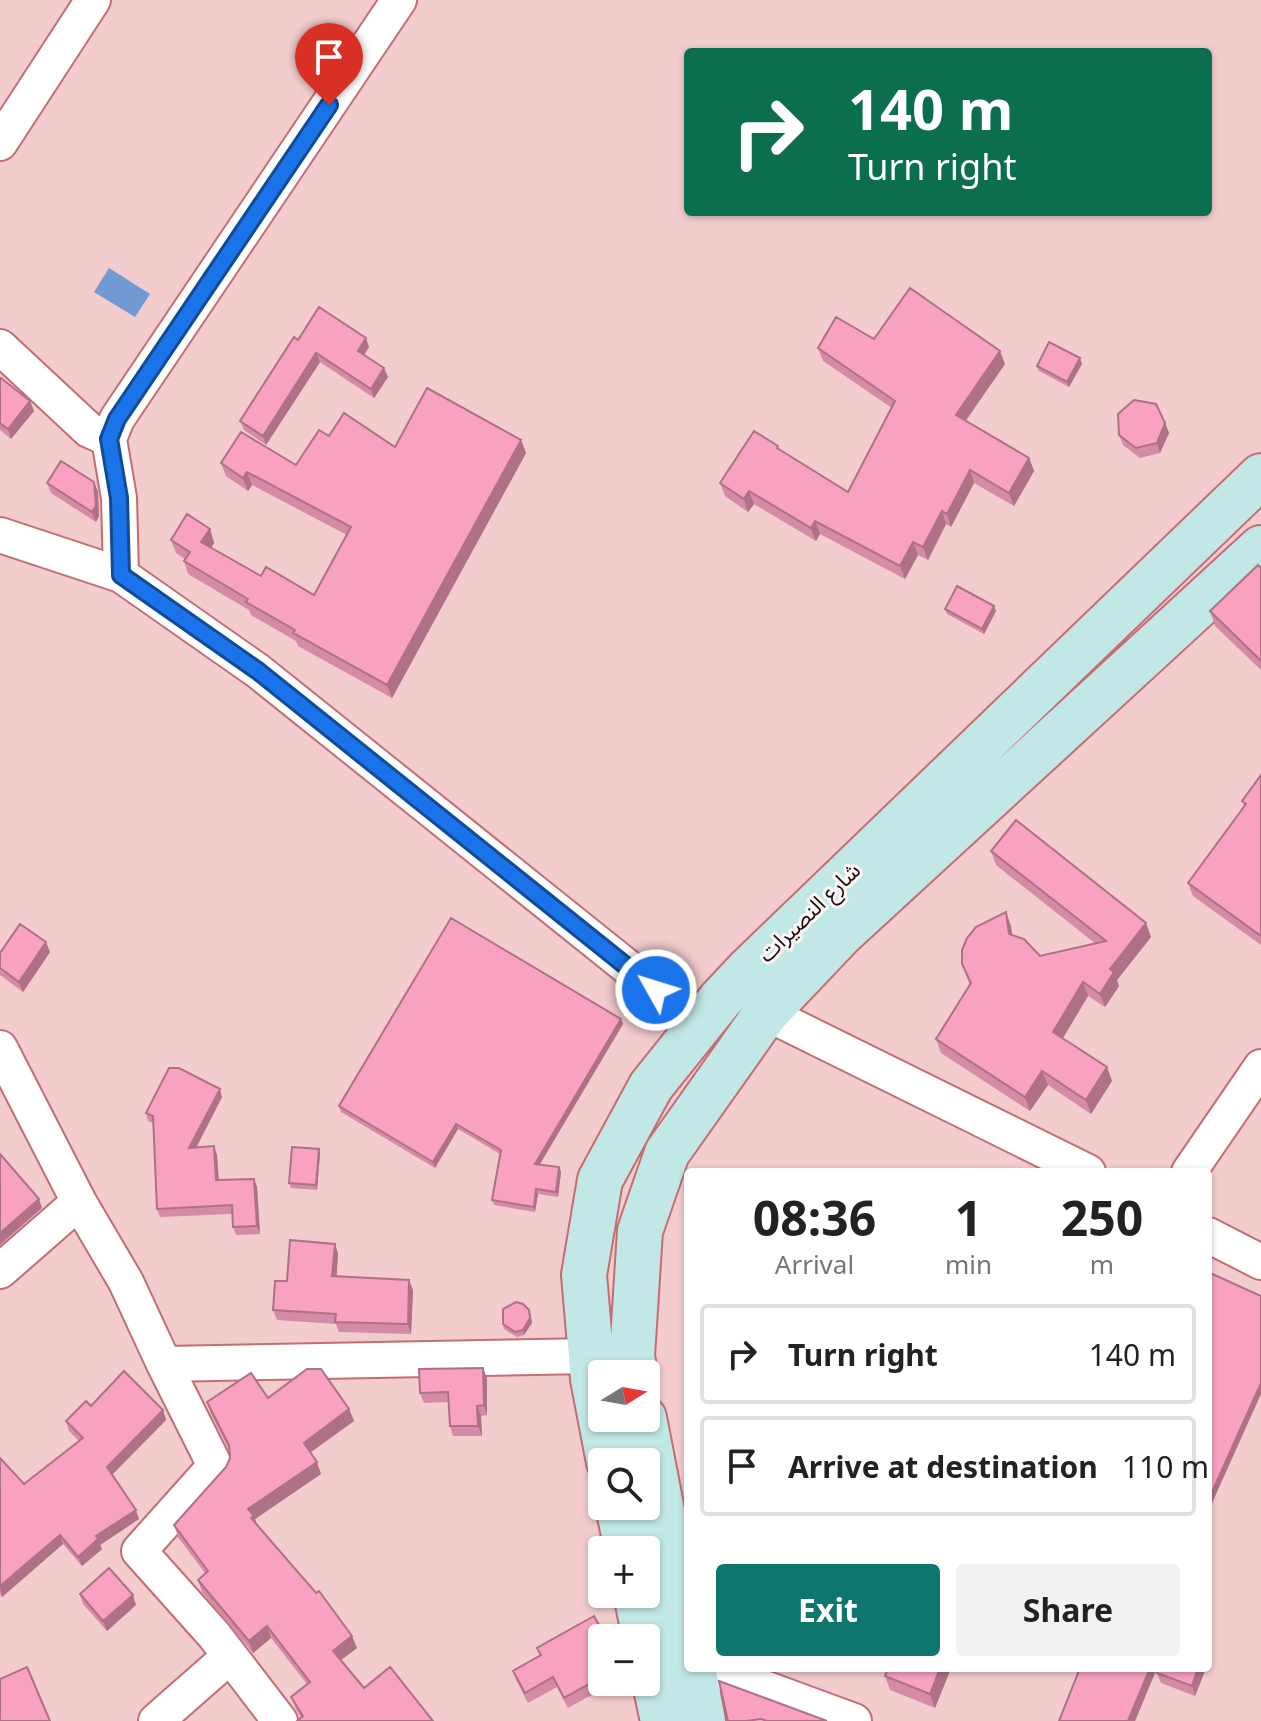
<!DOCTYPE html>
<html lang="en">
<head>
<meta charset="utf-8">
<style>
  body { margin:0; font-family:"Noto Sans","Noto Sans Arabic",sans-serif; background:#f2f2f2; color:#222; height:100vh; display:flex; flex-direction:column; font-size:30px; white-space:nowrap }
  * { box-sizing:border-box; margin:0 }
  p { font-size:26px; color:#767676 }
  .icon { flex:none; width:44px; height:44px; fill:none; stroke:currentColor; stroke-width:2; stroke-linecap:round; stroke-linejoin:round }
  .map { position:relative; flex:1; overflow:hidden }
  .sheet { position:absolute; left:684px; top:1168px; width:528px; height:504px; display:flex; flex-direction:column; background:#fff; border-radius:8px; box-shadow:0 2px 6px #0004 }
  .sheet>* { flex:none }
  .guide { position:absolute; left:684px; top:48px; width:528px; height:168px; border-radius:8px; box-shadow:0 2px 6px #0004; background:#0b6e4f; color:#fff; overflow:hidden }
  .needle { width:52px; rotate:79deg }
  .buttons { position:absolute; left:588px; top:1360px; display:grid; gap:16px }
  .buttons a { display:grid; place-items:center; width:72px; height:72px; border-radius:8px; background:#fff; box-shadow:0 2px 6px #0004; font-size:40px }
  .pin { position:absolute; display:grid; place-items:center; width:68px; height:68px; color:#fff; margin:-82px -34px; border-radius:50% 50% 50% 0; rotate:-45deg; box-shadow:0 0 8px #0007 }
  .pin .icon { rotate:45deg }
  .me { position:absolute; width:88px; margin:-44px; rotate:309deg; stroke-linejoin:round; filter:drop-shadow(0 0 6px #0008) }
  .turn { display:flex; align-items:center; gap:28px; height:168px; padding:0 32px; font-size:36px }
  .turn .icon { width:104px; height:104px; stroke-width:2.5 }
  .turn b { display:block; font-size:56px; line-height:68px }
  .eta { display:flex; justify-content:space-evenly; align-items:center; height:136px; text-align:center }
  .eta b { font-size:48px; font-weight:700; line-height:56px }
  .button { display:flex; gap:16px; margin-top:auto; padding:16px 32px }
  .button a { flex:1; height:92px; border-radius:8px; background:#0f766e; color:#fff; font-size:32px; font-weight:700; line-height:92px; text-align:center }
  .button a+a { background:#f2f2f2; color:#222 }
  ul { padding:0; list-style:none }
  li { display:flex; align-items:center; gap:24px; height:100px; margin:0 16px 12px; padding:0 16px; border:4px solid #e0e0e0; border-radius:8px }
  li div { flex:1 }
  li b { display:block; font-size:30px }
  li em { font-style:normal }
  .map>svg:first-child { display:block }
</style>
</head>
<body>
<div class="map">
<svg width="1261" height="1721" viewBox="0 0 1261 1721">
  <rect width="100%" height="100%" fill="#f3cccd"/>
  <path fill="#719ad3" d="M109 268 150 294 135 317 94 292Z"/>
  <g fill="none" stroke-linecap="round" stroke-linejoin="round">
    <defs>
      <path id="street" d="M0 143 93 0
        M0 347 89 430 109 439
        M0 535 121 575 258 671 701 1026
        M121 575 119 498 109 439 117 419 399 0
        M766 1013 1088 1172
        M0 1048 79 1202 126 1282 164 1364 215 1466 139 1551 214 1635 280 1721
        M1189 1172 1261 1067
        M1208 1235 1261 1262
        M0 1271 79 1202
        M164 1364 590 1356
        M710 1668 854 1721
        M156 1721 230 1656"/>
      <path id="secondary" d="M635 1374 632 1356 640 1231 667 1153 766 1013 841 934 1261 548
        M644 1418 688 1645
        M609 1462 593 1379 584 1275 600 1180 651 1086 720 1000 749 969 1261 476
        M618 1506 627 1550
        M636 1594 645 1638
        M646 1641 663 1721
        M693 1668 703 1721"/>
    </defs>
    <use href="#street" stroke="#c46d73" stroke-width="38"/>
    <use href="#secondary" stroke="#c46d73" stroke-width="48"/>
    <use href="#street" stroke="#fff" stroke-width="34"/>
    <use href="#secondary" stroke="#c2e7e7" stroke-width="44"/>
  </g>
  <path fill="#d58aa5" d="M874 339 1005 364 966 421 1029 458 1034 471 1014 506 974 483 951 527 946 524 928 560 918 555 905 579 820 534 816 541 754 504 748 512 725 496 720 483 778 446 779 450 848 492 892 408 823 361 818 348Z
    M298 340 369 347 364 355 388 377 374 398 320 362 266 445 244 430 240 421Z
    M1082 364 1069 387 1039 371 1037 366Z
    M0 380 30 401 34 411 11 439 0 430Z
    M1165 423 1169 433 1160 453 1140 458 1123 445 1119 435Z
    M329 436 395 447 521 440 526 453 392 698 298 646 296 641 251 615 249 610 188 574 184 561 185 559 176 553 171 540 210 529 214 543 211 548 261 576 314 595 347 535 252 485 248 491 226 476 221 463 296 465Z
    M94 482 98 492 99 516 96 522 51 493 47 483Z
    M1261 568V670L1215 626 1210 611Z
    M994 606 996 611 984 634 947 614 945 609Z
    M1261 775V945L1193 896 1188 883 1244 806 1242 801Z
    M991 851 1151 937 1117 980 1119 986 1105 1007 1088 996 1063 1038 1107 1067 1112 1081 1091 1114 1048 1085 1030 1111 941 1053 936 1039 970 985 962 964 1011 926 1012 935 1040 956 1096 944 996 865Z
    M50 952 23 992 0 975V953Z
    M621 1019 623 1024 540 1164 559 1167 561 1172 558 1197 538 1194 535 1212 494 1205 492 1200 500 1154 458 1129 435 1168 341 1112 339 1106Z
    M222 1097 196 1147 214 1146 217 1155 219 1180 254 1179 257 1187 260 1234 236 1235 233 1227 232 1214 160 1217 157 1209 153 1123 148 1121 146 1113Z
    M320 1154 317 1190 291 1188 289 1183Z
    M335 1244 338 1254 336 1277 413 1290 411 1334 339 1332 336 1324 277 1320 273 1310 287 1281Z
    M531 1315 532 1323 524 1335 517 1337 504 1329 503 1324Z
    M487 1378V1415L481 1416 482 1436H453L450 1426 449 1402 424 1403 420 1393Z
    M268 1398 349 1409 354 1421 310 1453 321 1474 255 1519 257 1525 357 1648 341 1660 364 1688 433 1721 301 1718 296 1709 291 1697 307 1684 271 1638 253 1653 202 1592 198 1580 205 1573 178 1537 174 1525 226 1467 230 1458 229 1450 211 1414 207 1402Z
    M91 1406 163 1410 166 1420 112 1474 139 1519 100 1545 102 1549 82 1566 63 1544 2 1597 0 1594V1458L24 1484 79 1441 69 1431 66 1421Z
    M80 1594 136 1605 107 1631 83 1604Z
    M602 1638V1682H615L568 1708 557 1687 528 1703 516 1680 513 1671 540 1656 537 1648Z
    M888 1668H951L935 1708 890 1690 885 1676Z
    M1066 1668H1157L1135 1721H1059L1078 1673Z
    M1206 1668 1195 1696 1161 1683 1157 1673Z"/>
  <path fill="#ae7186" d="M366 338 369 347 361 360 358 351Z
    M1000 351 1005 364 960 428 956 415Z
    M316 353 320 362 266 445 263 436Z
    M1080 358 1082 364 1069 387 1067 382Z
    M384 368 388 377 374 398 371 389Z
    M30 401 34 411 11 439 8 429Z
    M1165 423 1169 433 1160 453 1157 443Z
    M521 440 526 453 392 698 387 685Z
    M1029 458 1034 471 1014 506 1009 493Z
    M970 470 974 483 951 527 947 514Z
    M247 472 252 485 248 491 243 478Z
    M94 482 98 492 99 516 96 522 92 512Z
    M749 491 754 504 748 512 744 499Z
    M942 511 946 524 928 560 923 547Z
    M815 521 820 534 816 541 811 528Z
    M210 529 214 543 206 556 201 542Z
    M913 542 918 555 905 579 900 566Z
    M994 606 996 611 984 634 982 629Z
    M1006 912 1011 926 1014 948 1009 934Z
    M1146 923 1151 937 1117 980 1119 986 1105 1007 1100 994 1110 969Z
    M46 942 50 952 23 992 19 982Z
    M1083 982 1088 996 1058 1046 1053 1032Z
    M621 1019 623 1024 537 1169 535 1164Z
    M1107 1067 1112 1081 1091 1114 1086 1100Z
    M1042 1071 1048 1085 1030 1111 1025 1097Z
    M220 1089 222 1097 192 1156 189 1148Z
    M456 1124 458 1129 435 1168 433 1162Z
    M214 1146 217 1155 219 1188 216 1180Z
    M319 1149 320 1154 317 1190 316 1185Z
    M559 1167 561 1172 558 1197 556 1192Z
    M254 1179 257 1187 260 1234 257 1226Z
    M536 1189 538 1194 535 1212 534 1207Z
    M39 1199 42 1208 0 1245V1233Z
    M335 1244 338 1254 336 1286 332 1276Z
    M409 1280 413 1290 411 1334 408 1324Z
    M529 1310 532 1323 524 1335 523 1330Z
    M483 1368 487 1378V1415L484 1405Z
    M1261 1383V1394L1208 1512V1501Z
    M477 1406 481 1416 482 1436 478 1426Z
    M349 1409 354 1421 308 1454 304 1443Z
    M163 1410 166 1420 111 1476 107 1467Z
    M317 1462 321 1474 255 1519 258 1528 256 1530 248 1509Z
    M136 1510 139 1519 100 1545 102 1549 82 1566 78 1557 96 1536Z
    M60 1535 63 1544 2 1597 0 1586Z
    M133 1595 136 1605 107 1631 103 1621Z
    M267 1626 271 1638 253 1653 249 1641Z
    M352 1636 357 1648 337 1663 333 1651Z
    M940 1668H951L935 1708 930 1694Z
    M1150 1668H1157L1135 1721H1128Z
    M1198 1668H1206L1195 1696 1192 1686Z"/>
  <path fill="#f8a1c0" stroke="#ae7186" stroke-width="2" d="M910 288 1000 351 956 415 1029 458 1009 493 970 470 947 514 942 511 923 547 913 542 900 566 815 521 811 528 749 491 744 499 720 483 754 431 778 446 777 448 848 492 895 401 818 348 836 317 874 339Z
    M319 307 366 338 358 351 384 368 371 389 316 353 263 436 240 421 294 337 298 340Z
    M1049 342 1080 358 1067 382 1037 366Z
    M1 378 30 401 8 429 0 423V380Z
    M427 388 521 440 387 685 293 633 295 630 246 602 248 599 184 561 190 552 171 540 187 514 210 529 201 542 261 576 266 567 314 595 351 527 247 472 243 478 221 463 241 432 296 465 319 430 329 436 344 413 395 447Z
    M1134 400 1156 404 1165 423 1157 443 1136 448 1119 435 1118 414Z
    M61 461 94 482 96 506 92 512 47 483Z
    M1258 565 1261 568V661L1210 611Z
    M957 586 994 606 982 629 945 609Z
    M1261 775V936L1188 883 1246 804 1242 801Z
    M1016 820 1146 923 1110 969 1114 972 1100 994 1083 982 1053 1032 1107 1067 1086 1100 1042 1071 1025 1097 936 1039 971 983 962 964V950L967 938 976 927 1006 912 1009 934 1024 939 1040 956 1106 941 991 851Z
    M451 918 621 1019 535 1164 559 1167 556 1192 536 1189 534 1207 492 1200 501 1150 456 1124 433 1162 339 1106Z
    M20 924 46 942 19 982 0 968V953Z
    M169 1068H179L220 1089 189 1148 214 1146 216 1180 254 1179 257 1226 233 1227 232 1205 157 1209 153 1116 146 1113Z
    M292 1147 319 1149 316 1185 289 1183Z
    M0 1154 39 1199 0 1233Z
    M290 1240 335 1244 332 1276 409 1280 408 1324 335 1322 336 1314 273 1310 275 1281H287Z
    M1208 1272 1261 1296V1383L1208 1501Z
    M516 1302 523 1304 529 1310 530 1318 523 1330 515 1332 503 1324V1309Z
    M483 1368 484 1405 477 1406 478 1426H450L448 1392 420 1393 419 1369Z
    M307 1369H321L349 1409 304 1443 317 1462 248 1509 254 1516 251 1518 316 1593 319 1591 352 1636 333 1651 364 1688 390 1667 433 1721H297L303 1716 291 1697 310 1682 267 1626 249 1641 198 1580 208 1571 174 1525 226 1467 230 1458 229 1445 207 1402 251 1373 268 1398Z
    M124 1371 163 1410 107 1467 136 1510 96 1536 98 1539 78 1557 60 1535 0 1586V1458L24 1484 83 1438 66 1421 86 1401 91 1406Z
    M109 1568 133 1595 103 1621 80 1594Z
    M594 1616 606 1638H602L601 1642 602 1677 564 1698 553 1677 525 1693 513 1671 541 1655 537 1648Z
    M27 1667 50 1721H0V1679Z
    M888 1668H940L930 1694 885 1676Z
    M1080 1668H1150L1128 1721H1059Z
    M1159 1668H1198L1192 1686 1157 1673Z
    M719 1681 827 1721H767L761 1719 746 1721H728Z"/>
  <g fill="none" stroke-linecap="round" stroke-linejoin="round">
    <defs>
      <path id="route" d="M329 105 117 419 109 439 119 498 121 575 258 671 656 990"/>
    </defs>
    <use href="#route" stroke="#114b97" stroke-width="20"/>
    <use href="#route" stroke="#1a73e8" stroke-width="14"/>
  </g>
  <g text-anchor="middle" stroke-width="6" stroke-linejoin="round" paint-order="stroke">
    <g font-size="22" fill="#27070a" stroke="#f8f8f8">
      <text transform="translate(809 912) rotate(-44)" y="8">شارع النصيرات</text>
    </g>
  </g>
</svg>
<div class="buttons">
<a><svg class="needle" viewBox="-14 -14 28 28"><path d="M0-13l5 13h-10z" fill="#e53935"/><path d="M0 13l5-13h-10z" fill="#767676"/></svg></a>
<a><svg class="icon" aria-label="search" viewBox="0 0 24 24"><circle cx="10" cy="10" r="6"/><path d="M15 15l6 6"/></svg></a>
<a>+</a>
<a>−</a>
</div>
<div class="pin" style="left:329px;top:105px;background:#d93025"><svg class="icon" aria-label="arrive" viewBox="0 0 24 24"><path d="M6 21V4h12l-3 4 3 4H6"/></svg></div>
<svg class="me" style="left:656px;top:990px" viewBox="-20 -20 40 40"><circle r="17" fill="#1a73e8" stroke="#fff" stroke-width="3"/><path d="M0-11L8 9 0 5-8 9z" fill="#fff"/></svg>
<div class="guide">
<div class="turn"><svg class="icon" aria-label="right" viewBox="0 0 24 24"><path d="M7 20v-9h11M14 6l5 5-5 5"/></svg><div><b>140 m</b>Turn right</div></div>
</div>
<section class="sheet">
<div class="eta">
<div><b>08:36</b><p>Arrival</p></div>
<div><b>1</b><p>min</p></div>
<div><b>250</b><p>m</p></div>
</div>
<ul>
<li><svg class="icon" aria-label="right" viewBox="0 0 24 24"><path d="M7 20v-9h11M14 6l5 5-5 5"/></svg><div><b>Turn right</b></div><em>140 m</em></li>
<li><svg class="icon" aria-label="arrive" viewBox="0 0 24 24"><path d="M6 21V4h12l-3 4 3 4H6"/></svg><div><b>Arrive at destination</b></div><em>110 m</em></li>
</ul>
<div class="button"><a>Exit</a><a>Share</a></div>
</section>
</div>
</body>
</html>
